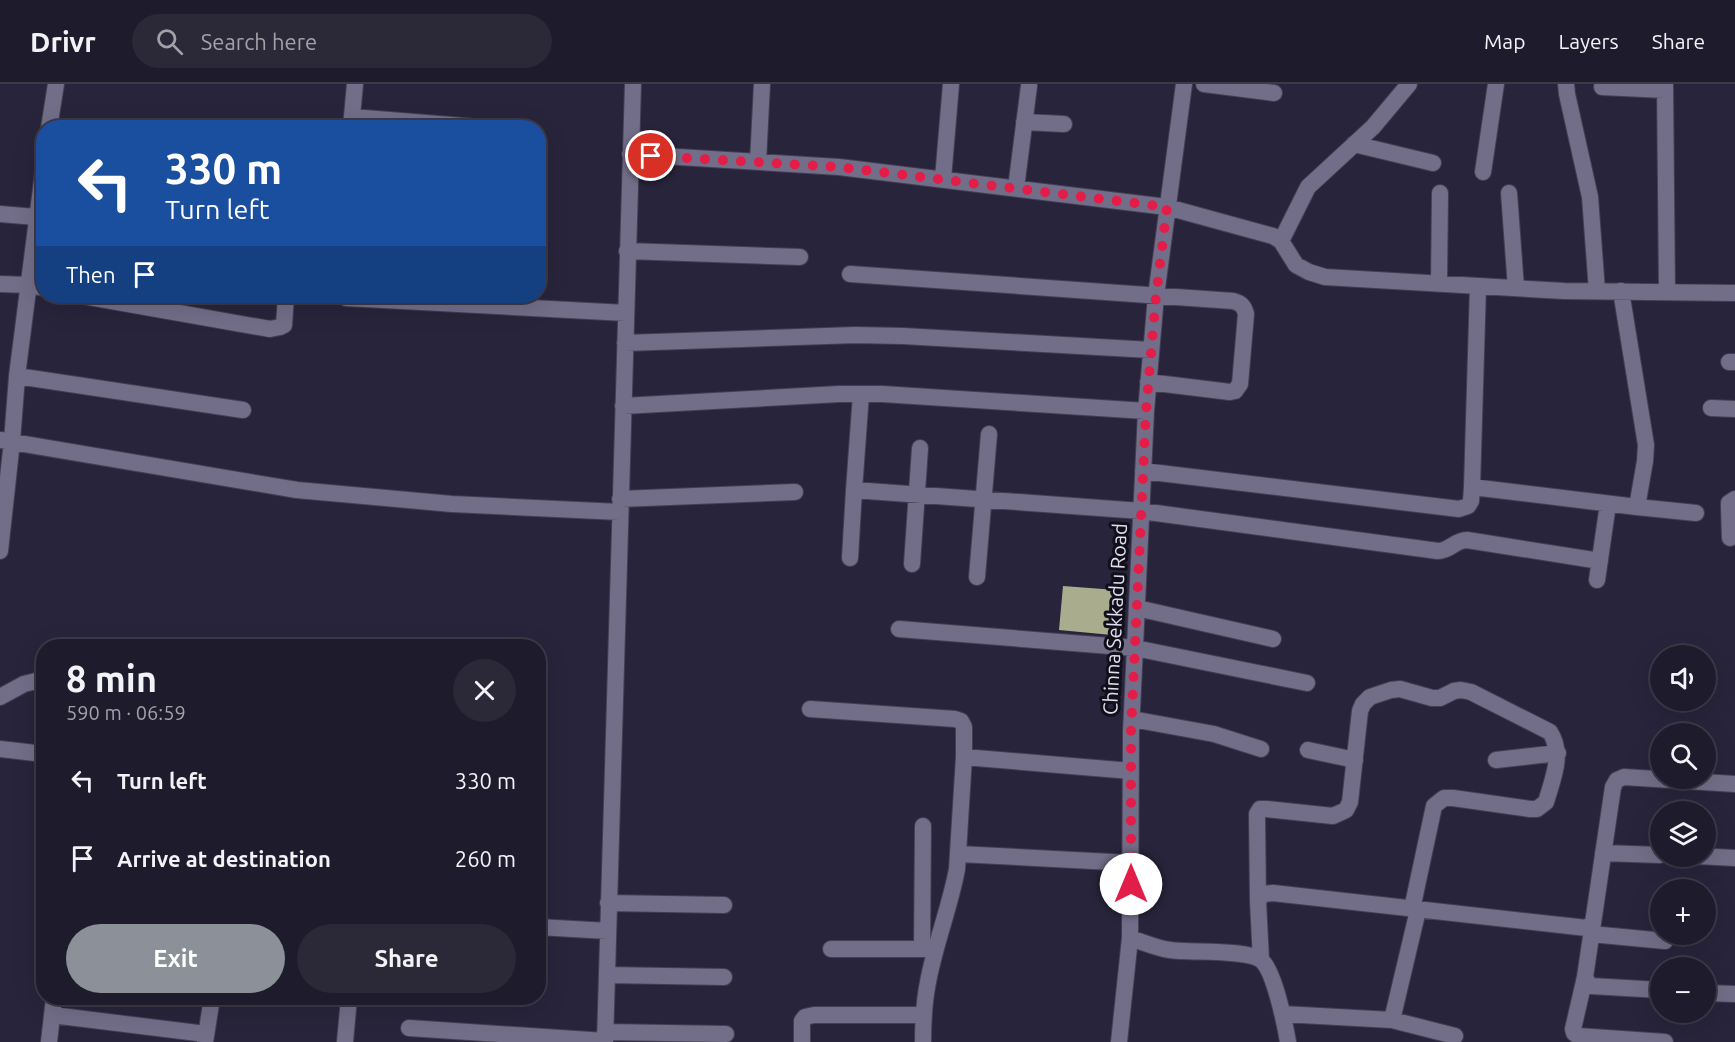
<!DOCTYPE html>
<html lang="en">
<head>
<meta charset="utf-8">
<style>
  body { margin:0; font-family:Ubuntu,sans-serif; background:#2b2838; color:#f1f3f6; height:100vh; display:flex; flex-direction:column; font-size:22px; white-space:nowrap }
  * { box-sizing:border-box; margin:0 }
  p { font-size:20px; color:#a1a1a9 }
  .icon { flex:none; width:33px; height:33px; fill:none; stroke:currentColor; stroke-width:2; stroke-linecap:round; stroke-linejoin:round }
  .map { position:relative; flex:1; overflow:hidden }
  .panel { position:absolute; left:36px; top:555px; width:510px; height:366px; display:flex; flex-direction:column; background:#1e1b2c; border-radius:24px; box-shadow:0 6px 24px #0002,0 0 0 2px #3c3948 }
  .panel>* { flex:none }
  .guide { position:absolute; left:36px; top:36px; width:510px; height:183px; border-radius:24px; box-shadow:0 6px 24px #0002,0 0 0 2px #3c3948; background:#1a4fa0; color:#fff; overflow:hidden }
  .fabs { position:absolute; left:1650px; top:561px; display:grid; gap:12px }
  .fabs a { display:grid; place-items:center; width:66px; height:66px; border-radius:50%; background:#1e1b2c; box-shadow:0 6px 24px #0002,0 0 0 2px #3c3948; font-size:30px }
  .pin { position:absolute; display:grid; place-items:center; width:51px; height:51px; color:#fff; margin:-26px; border:3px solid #fff; border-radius:50%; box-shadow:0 2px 6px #0007 }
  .me { position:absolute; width:66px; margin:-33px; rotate:0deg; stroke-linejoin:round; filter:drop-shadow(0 0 4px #0008) }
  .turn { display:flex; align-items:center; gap:21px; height:126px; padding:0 30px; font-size:27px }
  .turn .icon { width:78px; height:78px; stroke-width:2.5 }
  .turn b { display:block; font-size:42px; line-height:51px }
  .then { display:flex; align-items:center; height:57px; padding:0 30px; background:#0003; gap:12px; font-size:22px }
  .round { display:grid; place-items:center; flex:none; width:63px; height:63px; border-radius:32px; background:#2b2838 }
  .headline { display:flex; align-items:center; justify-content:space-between; height:102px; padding:0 30px }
  h1 { font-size:36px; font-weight:700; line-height:45px }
  .primary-button { display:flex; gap:12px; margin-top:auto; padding:12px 30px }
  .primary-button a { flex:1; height:69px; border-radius:36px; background:#8c9099; color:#fff; font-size:24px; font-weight:700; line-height:69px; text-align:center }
  .primary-button a+a { background:#2b2838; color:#f1f3f6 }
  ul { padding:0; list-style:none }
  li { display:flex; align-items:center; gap:18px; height:78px; padding:0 30px }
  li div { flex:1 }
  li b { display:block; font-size:22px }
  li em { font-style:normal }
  header { display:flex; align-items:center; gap:36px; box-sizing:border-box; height:84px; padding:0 30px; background:#1e1b2c; border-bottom:2px solid #3c3948 }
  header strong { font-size:28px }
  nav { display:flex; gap:33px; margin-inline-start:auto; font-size:21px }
  .search { width:420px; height:54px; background:#2b2838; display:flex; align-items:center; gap:15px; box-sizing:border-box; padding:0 21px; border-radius:33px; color:#a1a1a9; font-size:22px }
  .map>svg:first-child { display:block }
</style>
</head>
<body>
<header>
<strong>Drivr</strong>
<div class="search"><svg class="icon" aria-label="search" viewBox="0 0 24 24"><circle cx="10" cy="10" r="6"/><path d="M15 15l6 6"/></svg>Search here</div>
<nav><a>Map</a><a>Layers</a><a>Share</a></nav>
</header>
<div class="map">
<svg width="1735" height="958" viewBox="0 0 1735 958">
  <rect width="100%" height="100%" fill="#28243b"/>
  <path fill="#aaac8e" d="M1063 502 1116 506 1112 551 1059 546Z"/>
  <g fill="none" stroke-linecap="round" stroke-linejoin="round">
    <defs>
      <path id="minor" d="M1184 0 1156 212 1146 327 1131 648 1130 854C1143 858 1156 864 1170 866 1190 869 1247 865 1261 876 1274 886 1285 940 1288 958
        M1204 0 1274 9
        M1566 0 1567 10 1590 113 1597 207
        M1665 0 1667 208
        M1602 3 1665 6
        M352 33 488 44
        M1024 38 1064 40
        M50 40 68 44
        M351 43 355 0
        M49 44 56 0
        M1354 60 1433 79
        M630 70 839 83 1167 123 1273 152 1281 157 1296 181 1309 188 1325 193 1564 207 1735 209
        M758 78 762 0
        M1483 88 1496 0
        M943 95 951 0
        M1016 104 1029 2
        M1509 109 1516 204
        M0 130 36 133
        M1281 157 1308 103 1373 43 1409 0
        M627 167 800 173
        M850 190 1233 217C1241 219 1244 222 1246 230L1240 300 1235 307 1230 308 1148 298
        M1439 199 1440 109
        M0 200 28 201 44 204
        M83 212 270 245 280 243 284 241 286 212
        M346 214 626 229
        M625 259 855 251 903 252 1151 266
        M1729 278H1735
        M17 292 243 326
        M623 322 839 310H882L1146 327
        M1711 324 1735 325
        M0 356 297 406 452 420 620 428
        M1143 387 1459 425 1468 422 1471 417 1472 403 1637 423 1645 377 1646 361 1621 207
        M1472 403 1478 202
        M854 406 861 310
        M620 415 795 408
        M1637 423 1696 429
        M1730 454 1729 423V419L1735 415
        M0 467 12 357 17 292 44 81
        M850 474 854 406 1141 427 1438 467C1450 467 1455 456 1467 456L1600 477
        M912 480 920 364
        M977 493 989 350
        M1597 496 1608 420
        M1137 524 1273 555
        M899 545 1135 564 1307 599
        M0 613 24 600 44 595
        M810 625 955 635 961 637 964 643V673
        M1132 635 1214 650 1261 665
        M0 665 44 670
        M1308 666 1355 676
        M1496 676 1558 669
        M1603 769 1660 771
        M959 770 1131 779
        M1697 772 1735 774
        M1258 817 1257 730 1260 725H1266L1333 732 1346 726 1350 718 1360 627 1363 620 1370 613 1391 606 1400 605 1432 614H1440L1454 607 1461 606 1471 608 1550 648C1564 670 1553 694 1546 718L1537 725H1530L1453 714H1444L1434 722 1412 825
        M608 819 724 821
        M1593 839 1585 893 1588 899 1591 902 1660 906
        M538 843 608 847
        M1591 850 1665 857
        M831 865H932
        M922 865 923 742
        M1261 876 1258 817 1263 810 1273 809 1587 844 1593 839 1613 703 1617 696 1624 693 1735 700
        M607 891 724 893
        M1585 893 1573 945 1574 949 1578 952 1665 958
        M1706 909 1735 910
        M1283 930 1392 936 1455 952
        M52 931 206 950
        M1392 936 1418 826
        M409 944 605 957
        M605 948 726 950
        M49 958 54 914
        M205 958 212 914
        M345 958 349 914
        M605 958 633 0
        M802 958V937L805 933 814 931H923
        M923 958C923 938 924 918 928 898 935 860 950 823 957 785L964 673 1131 687
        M1119 958 1130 854"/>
    </defs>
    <use href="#minor" stroke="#433f53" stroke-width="18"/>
    <use href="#minor" stroke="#726e89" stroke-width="16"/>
  </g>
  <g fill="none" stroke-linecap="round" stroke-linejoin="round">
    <path stroke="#e11d48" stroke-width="10" stroke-dasharray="0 18" d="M651 72 839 83 1167 123 1156 212 1146 327 1131 648V800"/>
  </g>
  <g text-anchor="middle" stroke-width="6" stroke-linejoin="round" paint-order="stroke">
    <g font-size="20" fill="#e0deee" stroke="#110f1a">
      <text transform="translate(1115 535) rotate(-87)" y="7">Chinna Sekkadu Road</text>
    </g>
  </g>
</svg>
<div class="fabs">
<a><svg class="icon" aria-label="sound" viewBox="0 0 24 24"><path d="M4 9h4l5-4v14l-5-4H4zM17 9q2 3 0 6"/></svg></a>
<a><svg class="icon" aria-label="search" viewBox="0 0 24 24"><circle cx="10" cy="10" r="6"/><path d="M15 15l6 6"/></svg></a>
<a><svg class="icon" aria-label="layers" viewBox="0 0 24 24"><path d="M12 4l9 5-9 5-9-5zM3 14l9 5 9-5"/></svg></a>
<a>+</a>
<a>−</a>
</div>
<div class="pin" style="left:651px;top:72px;background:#d93025"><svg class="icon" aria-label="arrive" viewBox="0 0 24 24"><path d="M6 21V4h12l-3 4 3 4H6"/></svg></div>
<svg class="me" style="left:1131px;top:800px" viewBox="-20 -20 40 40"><circle r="19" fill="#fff"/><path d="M0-13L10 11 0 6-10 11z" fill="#e11d48"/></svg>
<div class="guide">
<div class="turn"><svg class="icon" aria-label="left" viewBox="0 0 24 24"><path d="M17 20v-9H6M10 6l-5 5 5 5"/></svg><div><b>330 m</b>Turn left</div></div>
<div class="then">Then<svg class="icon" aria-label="arrive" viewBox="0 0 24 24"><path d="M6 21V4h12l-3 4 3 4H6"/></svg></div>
</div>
<section class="panel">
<div class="headline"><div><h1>8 min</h1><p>590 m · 06:59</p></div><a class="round"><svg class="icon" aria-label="close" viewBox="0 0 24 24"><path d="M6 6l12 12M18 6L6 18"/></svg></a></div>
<ul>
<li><svg class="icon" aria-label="left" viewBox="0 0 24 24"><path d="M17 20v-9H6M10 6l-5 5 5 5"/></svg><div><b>Turn left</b></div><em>330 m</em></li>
<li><svg class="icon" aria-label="arrive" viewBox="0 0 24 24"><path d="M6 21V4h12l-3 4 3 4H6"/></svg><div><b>Arrive at destination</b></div><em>260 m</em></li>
</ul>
<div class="primary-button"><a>Exit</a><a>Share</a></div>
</section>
</div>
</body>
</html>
